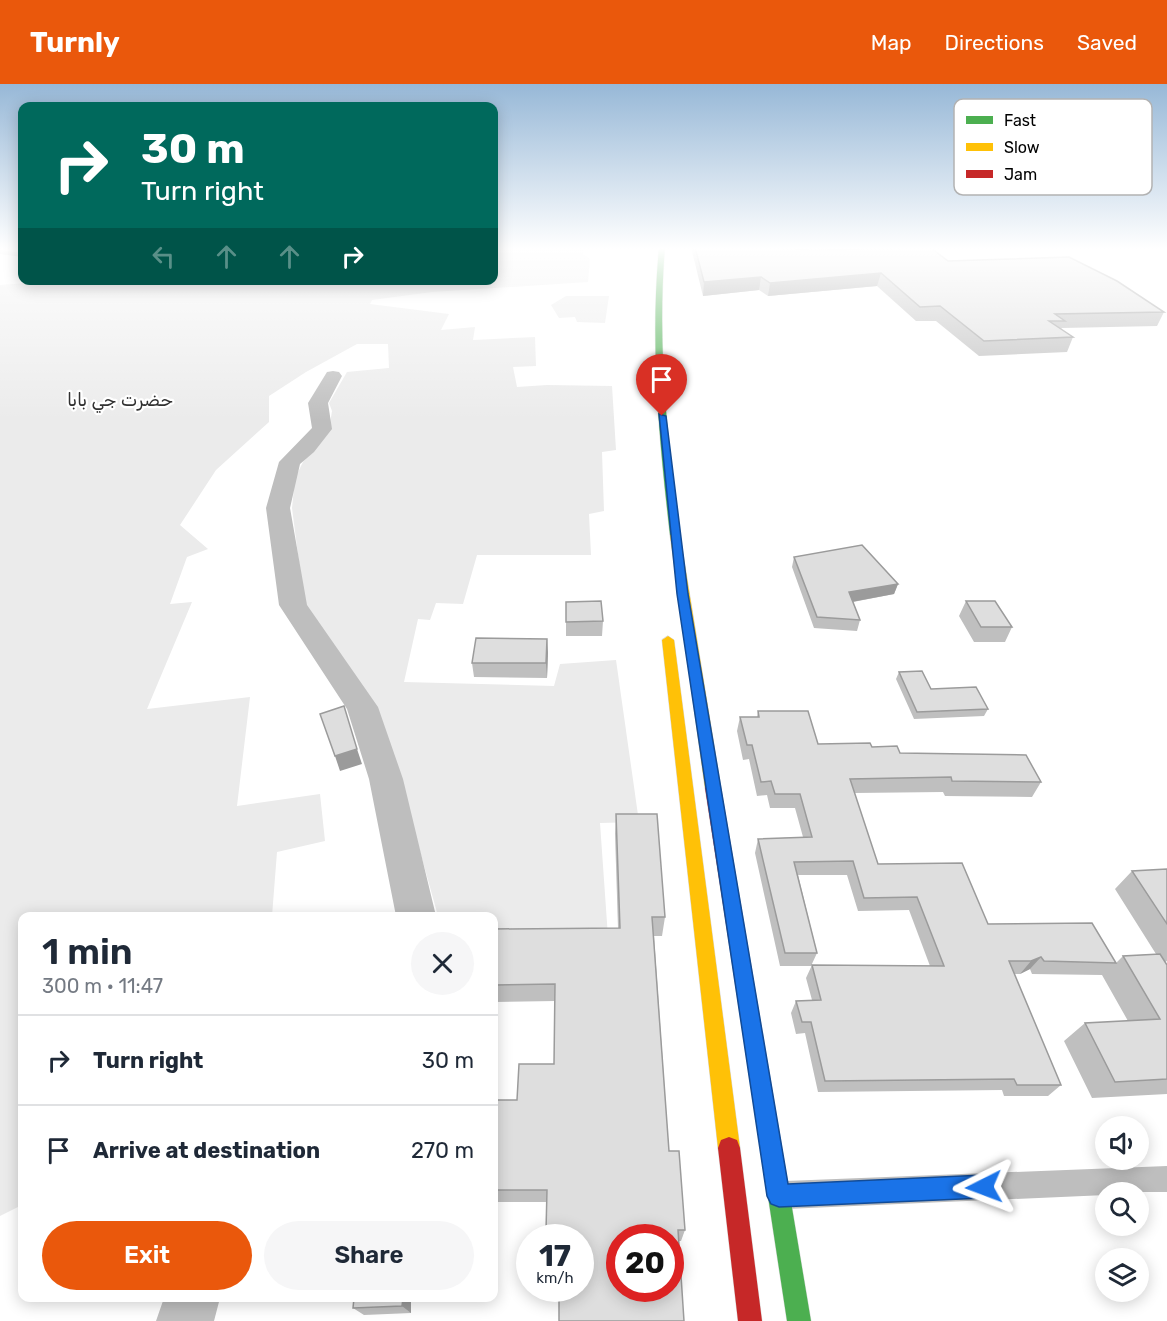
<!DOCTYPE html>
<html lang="en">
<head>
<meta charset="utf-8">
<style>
  body { margin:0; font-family:Rubik,"Noto Sans Arabic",sans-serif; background:#f6f6f7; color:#1f2937; height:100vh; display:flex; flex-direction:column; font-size:22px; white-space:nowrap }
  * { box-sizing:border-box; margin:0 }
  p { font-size:20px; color:#747a83 }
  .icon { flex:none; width:33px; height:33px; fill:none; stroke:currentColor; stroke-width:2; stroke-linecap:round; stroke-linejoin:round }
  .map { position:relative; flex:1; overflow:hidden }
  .panel { position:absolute; left:18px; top:828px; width:480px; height:390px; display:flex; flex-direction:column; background:#fff; border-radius:12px; box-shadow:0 3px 15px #0003 }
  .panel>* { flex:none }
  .top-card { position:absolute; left:18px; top:18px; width:480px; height:183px; border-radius:12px; box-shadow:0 3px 15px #0003; background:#00695c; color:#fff; overflow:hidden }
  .tools { position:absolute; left:1095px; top:1032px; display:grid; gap:12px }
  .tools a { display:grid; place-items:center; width:54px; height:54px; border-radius:50%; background:#fff; box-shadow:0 3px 15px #0003; font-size:30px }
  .speed { position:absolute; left:516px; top:1140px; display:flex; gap:12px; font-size:30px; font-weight:700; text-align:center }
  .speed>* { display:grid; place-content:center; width:78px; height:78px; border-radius:50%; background:#fff; box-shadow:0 3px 15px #0003; line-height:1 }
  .speed small { font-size:15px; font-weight:400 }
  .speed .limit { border:9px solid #d22; background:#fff; color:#111 }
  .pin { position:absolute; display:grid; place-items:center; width:51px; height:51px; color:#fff; margin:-62px -26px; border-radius:50% 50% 50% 0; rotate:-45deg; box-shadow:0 0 6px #0007 }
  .pin .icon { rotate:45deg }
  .me { position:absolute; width:66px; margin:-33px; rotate:267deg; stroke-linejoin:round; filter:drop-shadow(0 0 4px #0008) }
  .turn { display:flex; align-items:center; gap:21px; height:126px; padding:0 24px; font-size:27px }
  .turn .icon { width:78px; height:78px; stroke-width:2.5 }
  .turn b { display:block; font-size:42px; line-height:51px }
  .lanes { display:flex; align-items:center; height:57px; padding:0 24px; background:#0003; justify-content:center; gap:30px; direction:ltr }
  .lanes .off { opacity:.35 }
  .round { display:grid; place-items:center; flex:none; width:63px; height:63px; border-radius:32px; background:#f6f6f7 }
  .overview { display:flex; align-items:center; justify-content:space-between; height:102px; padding:0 24px }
  h1 { font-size:36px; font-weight:600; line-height:45px }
  .cta { display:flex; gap:12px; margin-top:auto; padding:12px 24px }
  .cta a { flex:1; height:69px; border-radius:36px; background:#ea580c; color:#fff; font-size:24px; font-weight:600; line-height:69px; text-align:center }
  .cta a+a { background:#f6f6f7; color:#1f2937 }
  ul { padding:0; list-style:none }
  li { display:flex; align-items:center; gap:18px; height:90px; padding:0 24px; border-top:2px solid #e0e1e3 }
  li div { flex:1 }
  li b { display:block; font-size:22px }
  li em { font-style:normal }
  header { display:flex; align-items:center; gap:36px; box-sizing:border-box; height:84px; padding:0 30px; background:#ea580c; color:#fff }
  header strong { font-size:28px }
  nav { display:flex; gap:33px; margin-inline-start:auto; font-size:21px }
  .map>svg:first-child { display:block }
</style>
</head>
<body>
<header>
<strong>Turnly</strong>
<nav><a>Map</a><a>Directions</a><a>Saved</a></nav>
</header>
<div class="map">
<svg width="1167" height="1237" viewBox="0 0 1167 1237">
  <rect width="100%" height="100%" fill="#fff"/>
  <path fill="#ebebeb" d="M494 163H583V170L590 175 588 198 432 208 372 216 370 220 449 230 441 246 475 243 473 256 535 253 536 282 513 283 517 303 547 301 612 302 616 366 602 368 604 427 589 430 591 471H477L463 520 436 519 430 536 418 535 404 598 554 602 560 580 616 576 639 738 600 739 608 853 494 854V832H438L399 692 304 517 292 424 295 394 303 378 329 346 332 327 329 319 347 288 389 284 388 260H357L306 288 269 312V338L216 386 180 441 208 465 187 473 170 520 192 518 147 625 250 613 237 722 320 710 325 757 277 768 272 832H22V1121L0 1132V201L26 199 30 196H494Z
    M566 212H609L605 239 577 238 575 233 559 234 551 221Z"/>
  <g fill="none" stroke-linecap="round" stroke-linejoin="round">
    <defs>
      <path id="fast" d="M659 163H665C657 260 667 355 680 451L675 454 670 451C659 355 650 260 659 163Z
        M778 1095 786 1098 789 1106 811 1237H787L767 1106 770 1098Z"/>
      <path id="slow" d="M675 448 680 451 721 704 718 708 713 710 708 708 705 704 670 451Z
        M668 552 674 556 740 1064 737 1072 729 1075 721 1072 718 1064 662 556Z"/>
      <path id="jam" d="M713 698 718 700 721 704 789 1106 786 1114 778 1117 770 1114 767 1106 705 704 708 700Z
        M729 1053 737 1056 740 1064 762 1237H738L718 1064 721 1056Z"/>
    </defs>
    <use href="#fast" stroke="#dbdbdb" stroke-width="1"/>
    <use href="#slow" stroke="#dbdbdb" stroke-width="1"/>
    <use href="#jam" stroke="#dbdbdb" stroke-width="1"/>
    <path fill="#bebebe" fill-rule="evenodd" d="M813 163H910L911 165 908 167 823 168Z
      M0 166 22 169V173L0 170Z
      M1167 1082V1108H1106V1111L786 1125 776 1121 772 1111 776 1101 786 1097Z"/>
    <path fill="#bebebe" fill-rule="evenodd" d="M333 287 339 288 342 292 328 319 332 345 314 368 300 380 290 424 307 521 378 623 403 695 436 832H396L369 695 347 625 279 521 266 424 279 378 312 344 308 319 327 288Z
      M164 1214H220L214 1237H156Z"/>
    <use href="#fast" fill="#4caf50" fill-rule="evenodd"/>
    <use href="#slow" fill="#ffc107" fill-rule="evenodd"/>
    <use href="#jam" fill="#c62828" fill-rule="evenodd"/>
  </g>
  <path fill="#bfbfbf" d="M691 163H743L948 177 1164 228 1157 242 1062 244 1061 245 1073 253 1067 268 979 272 936 237H916L877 202 768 212 759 206 703 212Z
    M794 473 898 500 894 510 853 518 860 536 857 547 814 544 792 483Z
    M966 517 1012 543 1005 558H974L959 532Z
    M566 518 603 537 602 552H566Z
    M547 555 548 569 547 594 474 593 472 579Z
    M899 588 931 605 988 625 984 632 914 635 896 595Z
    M758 627 818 660 872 663 1041 698 1032 713 945 712 943 708 854 709 878 780 988 840 1116 879 1123 872 1156 870 1115 805 1132 787 1167 785V877L1165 878 1167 881V1010L1092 1014 1064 957 1085 939 1128 937 1102 891 1032 890 1030 885 1020 890H1014L1061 1001 1048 1012H1004L1002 1006 818 1008 805 949 796 950 791 929 796 917 812 916 806 894 812 881 930 882 909 826 858 827 847 791H798L817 869 811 882H780L755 769 758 755 803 753 795 724H770L767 711 757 712 749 675 743 676 737 647 740 633H757Z
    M616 730 665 833 662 852H654L669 1067 685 1146 681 1157 580 1154H547L546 1147V1118H494V1016H517L554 980 555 917 494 918V845L618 844 615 750Z
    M411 1214V1229L364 1231 353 1224Z"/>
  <path fill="#9b9b9b" d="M881 189 877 202 768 212 770 199Z
    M761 193 759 206 703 212 704 198Z
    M898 500 894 510 846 519 849 508Z
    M547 555 548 569 547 594 546 579Z
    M357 665 362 680 340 687 335 672Z
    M1041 873 1030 885 1020 890 1031 877Z
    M403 1214H411V1229L402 1222Z"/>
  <path fill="#dedede" stroke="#9b9b9b" stroke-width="1.5" fill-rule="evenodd" d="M695 163H743L814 166 931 164 948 177 1069 173 1117 197 1164 228 1055 230 1065 237H1049L1073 253 984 257 940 222 920 223 881 189 770 199 761 193 704 198Z
    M862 461 898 500 849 508 860 536 817 533 794 473Z
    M601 517 603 537 566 538V518Z
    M966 517H995L1012 543H981Z
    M476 554 547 555 546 579H472Z
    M922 587 931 605 976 603 988 625 917 628 899 588Z
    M344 622 357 665 335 672 320 630Z
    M758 627H808L818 660 870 659 872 663 897 662 900 669 1026 671 1041 698 952 697 951 693 850 695 878 780 962 779 988 840 1092 839 1116 879 1044 877 1041 873 1031 877H1009L1061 1001H1017L1014 995 825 997 811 938H802L796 917 821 916 812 881 944 882 917 813 864 814 853 777 794 778 817 869H785L758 755 812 753 800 710H775L771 697 761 698 752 661H747L740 633H759Z
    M616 730H657L665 833H652L669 1067H679L685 1146H678L684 1237H559V1204H580V1154H560V1147H546L547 1106H494V1016H517L519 980H554L555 900 494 901V845L620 844ZM620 1154H670V1204H620Z
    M1167 785V840L1132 787Z
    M1160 870 1167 881V995L1115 998 1085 939 1160 935 1123 872Z
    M354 1214H403L402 1222 353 1224Z"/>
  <linearGradient id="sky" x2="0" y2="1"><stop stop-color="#97b8d7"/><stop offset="0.49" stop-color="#fff"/><stop offset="1" stop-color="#fff" stop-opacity="0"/></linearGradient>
  <rect width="1167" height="336" fill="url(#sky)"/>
  <path fill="#1a73e8" stroke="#114b97" stroke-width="1.5" d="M659 330 666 332 688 510 788 1100 984 1091 992 1095 995 1103 992 1111 984 1114 779 1123 771 1120 767 1112 677 510Z"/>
  <g text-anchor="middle" stroke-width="4.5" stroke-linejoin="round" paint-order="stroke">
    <g font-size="18" fill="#313131" stroke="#fff">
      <text x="120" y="322">حضرت جي بابا</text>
    </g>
  </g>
  <rect x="954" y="15" width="198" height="96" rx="9" fill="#fff" stroke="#b2b2b2" stroke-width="1.5"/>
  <rect x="966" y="32" width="27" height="8" fill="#4caf50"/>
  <rect x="966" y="59" width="27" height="8" fill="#ffc107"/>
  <rect x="966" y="86" width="27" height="8" fill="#c62828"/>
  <g font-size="16" fill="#000">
    <text x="1004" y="42">Fast</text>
    <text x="1004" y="69">Slow</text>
    <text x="1004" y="96">Jam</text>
  </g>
</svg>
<div class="tools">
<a><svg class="icon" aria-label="sound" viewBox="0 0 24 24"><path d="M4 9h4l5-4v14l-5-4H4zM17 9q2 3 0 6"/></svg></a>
<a><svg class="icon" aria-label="search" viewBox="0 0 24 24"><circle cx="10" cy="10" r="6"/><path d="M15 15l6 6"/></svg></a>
<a><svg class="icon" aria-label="layers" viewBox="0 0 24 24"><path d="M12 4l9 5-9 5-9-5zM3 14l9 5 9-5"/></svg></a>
</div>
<div class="speed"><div>17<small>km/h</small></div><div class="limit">20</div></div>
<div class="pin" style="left:662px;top:332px;background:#d93025"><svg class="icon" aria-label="arrive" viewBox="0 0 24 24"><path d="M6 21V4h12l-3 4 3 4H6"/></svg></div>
<svg class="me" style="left:984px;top:1103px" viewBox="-20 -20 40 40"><path d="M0-17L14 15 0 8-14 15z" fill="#1a73e8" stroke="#fff" stroke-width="4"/></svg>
<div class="top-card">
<div class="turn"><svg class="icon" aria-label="right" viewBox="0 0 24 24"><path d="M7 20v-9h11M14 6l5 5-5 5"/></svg><div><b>30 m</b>Turn right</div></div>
<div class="lanes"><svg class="icon off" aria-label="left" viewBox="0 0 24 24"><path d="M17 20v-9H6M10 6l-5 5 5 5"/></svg><svg class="icon off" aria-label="ahead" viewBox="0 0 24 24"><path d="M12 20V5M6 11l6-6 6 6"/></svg><svg class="icon off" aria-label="ahead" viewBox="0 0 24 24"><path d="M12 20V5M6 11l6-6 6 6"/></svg><svg class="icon" aria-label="right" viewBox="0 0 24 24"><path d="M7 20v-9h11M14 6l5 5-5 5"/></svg></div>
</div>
<section class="panel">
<div class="overview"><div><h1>1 min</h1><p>300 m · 11:47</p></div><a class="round"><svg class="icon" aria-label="close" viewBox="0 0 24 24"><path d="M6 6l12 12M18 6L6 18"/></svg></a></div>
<ul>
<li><svg class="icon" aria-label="right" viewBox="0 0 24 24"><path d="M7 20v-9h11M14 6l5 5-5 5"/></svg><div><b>Turn right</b></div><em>30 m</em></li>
<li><svg class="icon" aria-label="arrive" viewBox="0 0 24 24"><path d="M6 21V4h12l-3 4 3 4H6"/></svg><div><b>Arrive at destination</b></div><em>270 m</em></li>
</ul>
<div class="cta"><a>Exit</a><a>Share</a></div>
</section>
</div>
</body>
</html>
